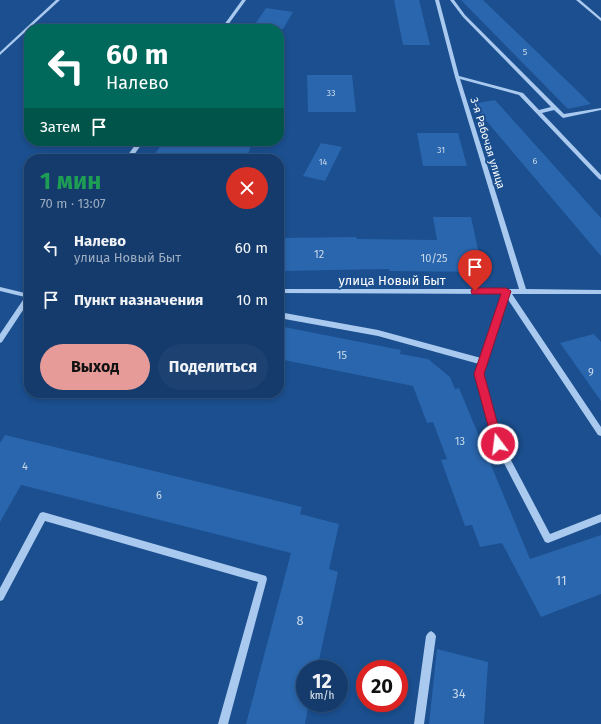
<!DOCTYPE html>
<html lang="ru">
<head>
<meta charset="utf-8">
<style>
  body { margin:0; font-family:"Fira Sans",sans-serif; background:#1d4271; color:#f1f3f6; height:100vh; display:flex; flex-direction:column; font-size:15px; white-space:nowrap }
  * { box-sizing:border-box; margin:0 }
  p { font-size:13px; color:#9dadc1 }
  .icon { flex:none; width:22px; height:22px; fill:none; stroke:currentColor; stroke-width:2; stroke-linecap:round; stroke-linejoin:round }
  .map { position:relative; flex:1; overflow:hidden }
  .sheet { position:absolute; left:24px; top:154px; width:260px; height:244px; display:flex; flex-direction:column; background:#143b6b; border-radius:16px; box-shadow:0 2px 6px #0003,0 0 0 1px #33557e }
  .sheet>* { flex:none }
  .banner { position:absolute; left:24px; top:24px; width:260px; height:122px; border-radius:16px; box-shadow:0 2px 6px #0003,0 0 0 1px #33557e; background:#00695c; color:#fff; overflow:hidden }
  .speed { position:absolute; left:296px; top:660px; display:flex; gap:8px; font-size:20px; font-weight:700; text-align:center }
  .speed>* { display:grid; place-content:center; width:52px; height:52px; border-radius:50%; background:#143b6b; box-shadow:0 2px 6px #0003,0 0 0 1px #33557e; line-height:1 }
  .speed small { font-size:10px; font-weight:400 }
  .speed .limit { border:6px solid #d22; background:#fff; color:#111 }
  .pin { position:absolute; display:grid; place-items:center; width:34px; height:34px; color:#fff; margin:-41px -17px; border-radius:50% 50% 50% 0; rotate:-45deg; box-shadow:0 0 4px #0007 }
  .pin .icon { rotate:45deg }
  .me { position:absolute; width:44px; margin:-22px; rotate:345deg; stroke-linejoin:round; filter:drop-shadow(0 0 3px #0008) }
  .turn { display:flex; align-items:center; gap:14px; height:84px; padding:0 16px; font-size:18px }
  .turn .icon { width:52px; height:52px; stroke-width:2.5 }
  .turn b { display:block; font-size:28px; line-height:34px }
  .then { display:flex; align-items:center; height:38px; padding:0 16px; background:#0003; gap:8px; font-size:15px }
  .round { display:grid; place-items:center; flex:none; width:42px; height:42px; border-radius:21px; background:#1d4271 }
  .head { display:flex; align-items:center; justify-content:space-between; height:68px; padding:0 16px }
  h1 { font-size:24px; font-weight:700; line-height:30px; color:#1e9e55 }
  .button { display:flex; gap:8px; margin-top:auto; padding:8px 16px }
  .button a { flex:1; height:46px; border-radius:24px; background:#e69b98; color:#111; font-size:16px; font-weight:700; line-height:46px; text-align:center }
  .button a+a { background:#1d4271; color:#f1f3f6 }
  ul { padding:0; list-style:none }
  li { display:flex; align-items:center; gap:12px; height:52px; padding:0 16px }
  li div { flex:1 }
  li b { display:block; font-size:15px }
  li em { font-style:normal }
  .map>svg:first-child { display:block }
</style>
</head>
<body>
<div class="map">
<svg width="601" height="724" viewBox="0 0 601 724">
  <rect width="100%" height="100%" fill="#1b4f8f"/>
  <path fill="#2a66ad" d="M394 0H419L430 45H403Z
    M461 0H483L591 104 568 109Z
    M266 8 293 12 283 29H252Z
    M307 75H352L356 112H308Z
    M495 100 601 218V256L472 104Z
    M417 133H458L467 166H423Z
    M164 141H253L246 159H151Z
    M321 143 342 147 325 181 303 176Z
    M433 217H471L483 272 389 271V269L279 271V238L356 237 357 239 437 240Z
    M279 326 401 350 400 354 428 359 450 377 455 389 459 388 530 559 601 535V594L541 617 502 543 480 547 472 525 465 526 441 460 447 459 433 422 427 423 413 386 279 359Z
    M594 334 601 342V401L560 343Z
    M5 435 302 507 300 514 339 524 329 569 338 572 317 669H305V703H309L305 724H246L291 553 21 485 0 522V443Z
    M437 649 488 662 484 724H429Z"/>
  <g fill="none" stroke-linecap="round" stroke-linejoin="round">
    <path fill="#a9c9ee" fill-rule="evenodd" d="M56 0H60L0 55V52Z
      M242 0H246L225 29H221Z
      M435 0H439L459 76 523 93 539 110 551 107 463 17 450 0H454L465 15 564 114 601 108V110L563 118 554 110 542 113 601 175V180L599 179 519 95 460 79 526 289 601 290V294H512L601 427V436L598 435 507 298 483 374 502 443 550 534 601 514V522L548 543 545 542 494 444 475 374 479 364 378 336 279 318V312L378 330 481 358 502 294 279 293V289H519L455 77Z
      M576 0H580L601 18V21Z
      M138 141H144L131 159H125Z
      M0 287 29 294V301L2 342 0 343V334L25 297 0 291Z
      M43 512 266 576 267 579 228 724H218L258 582 45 521 3 600 0 601V588L40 513Z
      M431 631 434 633 436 636 424 724H414L426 636 428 633Z"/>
  </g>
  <path fill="#e11d48" stroke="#92132f" d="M475 288H506L511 291 484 374 503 444 502 447 498 448 495 447 493 444 474 374 501 294H472L471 291 472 289Z"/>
  <g text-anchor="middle" stroke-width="4" stroke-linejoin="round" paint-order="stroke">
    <g font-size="9" fill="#cad9ea">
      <text x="525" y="55">5</text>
      <text x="331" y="96">33</text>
      <text x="441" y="153">31</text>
      <text x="535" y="164">6</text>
      <text x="323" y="165">14</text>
    </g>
    <g font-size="11" fill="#fff" stroke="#1b4f8f">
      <text transform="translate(488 143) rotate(73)" y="4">3-я Рабочая улица</text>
    </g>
    <g font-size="11" fill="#cad9ea">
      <text x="319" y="258">12</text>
      <text x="434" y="262">10/25</text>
      <text x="342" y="359">15</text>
      <text x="591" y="376">9</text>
      <text x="460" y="445">13</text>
      <text x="25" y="470">4</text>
      <text x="159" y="499">6</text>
    </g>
    <g font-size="13" fill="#fff" stroke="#1b4f8f">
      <text x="392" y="285">улица Новый Быт</text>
    </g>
    <g font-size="13" fill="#cad9ea">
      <text x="561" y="585">11</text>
      <text x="300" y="625">8</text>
      <text x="459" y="698">34</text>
    </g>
  </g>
</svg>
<div class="speed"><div>12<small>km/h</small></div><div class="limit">20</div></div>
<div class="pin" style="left:475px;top:291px;background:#d93025"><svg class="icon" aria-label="arrive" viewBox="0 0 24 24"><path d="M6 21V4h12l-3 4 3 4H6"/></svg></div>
<svg class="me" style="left:498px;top:444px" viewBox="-20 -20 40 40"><circle r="17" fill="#e11d48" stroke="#fff" stroke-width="3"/><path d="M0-11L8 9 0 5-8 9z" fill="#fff"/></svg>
<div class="banner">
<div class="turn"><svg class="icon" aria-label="left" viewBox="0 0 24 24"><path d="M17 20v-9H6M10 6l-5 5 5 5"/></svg><div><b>60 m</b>Налево</div></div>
<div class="then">Затем<svg class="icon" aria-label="arrive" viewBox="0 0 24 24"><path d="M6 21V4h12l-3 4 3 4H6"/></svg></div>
</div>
<section class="sheet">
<div class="head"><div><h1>1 мин</h1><p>70 m · 13:07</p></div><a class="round" style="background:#d93025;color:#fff"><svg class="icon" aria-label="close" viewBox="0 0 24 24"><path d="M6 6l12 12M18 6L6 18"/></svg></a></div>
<ul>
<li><svg class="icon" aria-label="left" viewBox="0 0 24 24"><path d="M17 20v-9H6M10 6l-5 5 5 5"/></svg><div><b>Налево</b><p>улица Новый Быт</p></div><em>60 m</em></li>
<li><svg class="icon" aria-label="arrive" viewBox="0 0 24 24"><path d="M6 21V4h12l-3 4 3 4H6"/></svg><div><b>Пункт назначения</b></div><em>10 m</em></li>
</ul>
<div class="button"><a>Выход</a><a>Поделиться</a></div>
</section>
</div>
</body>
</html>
